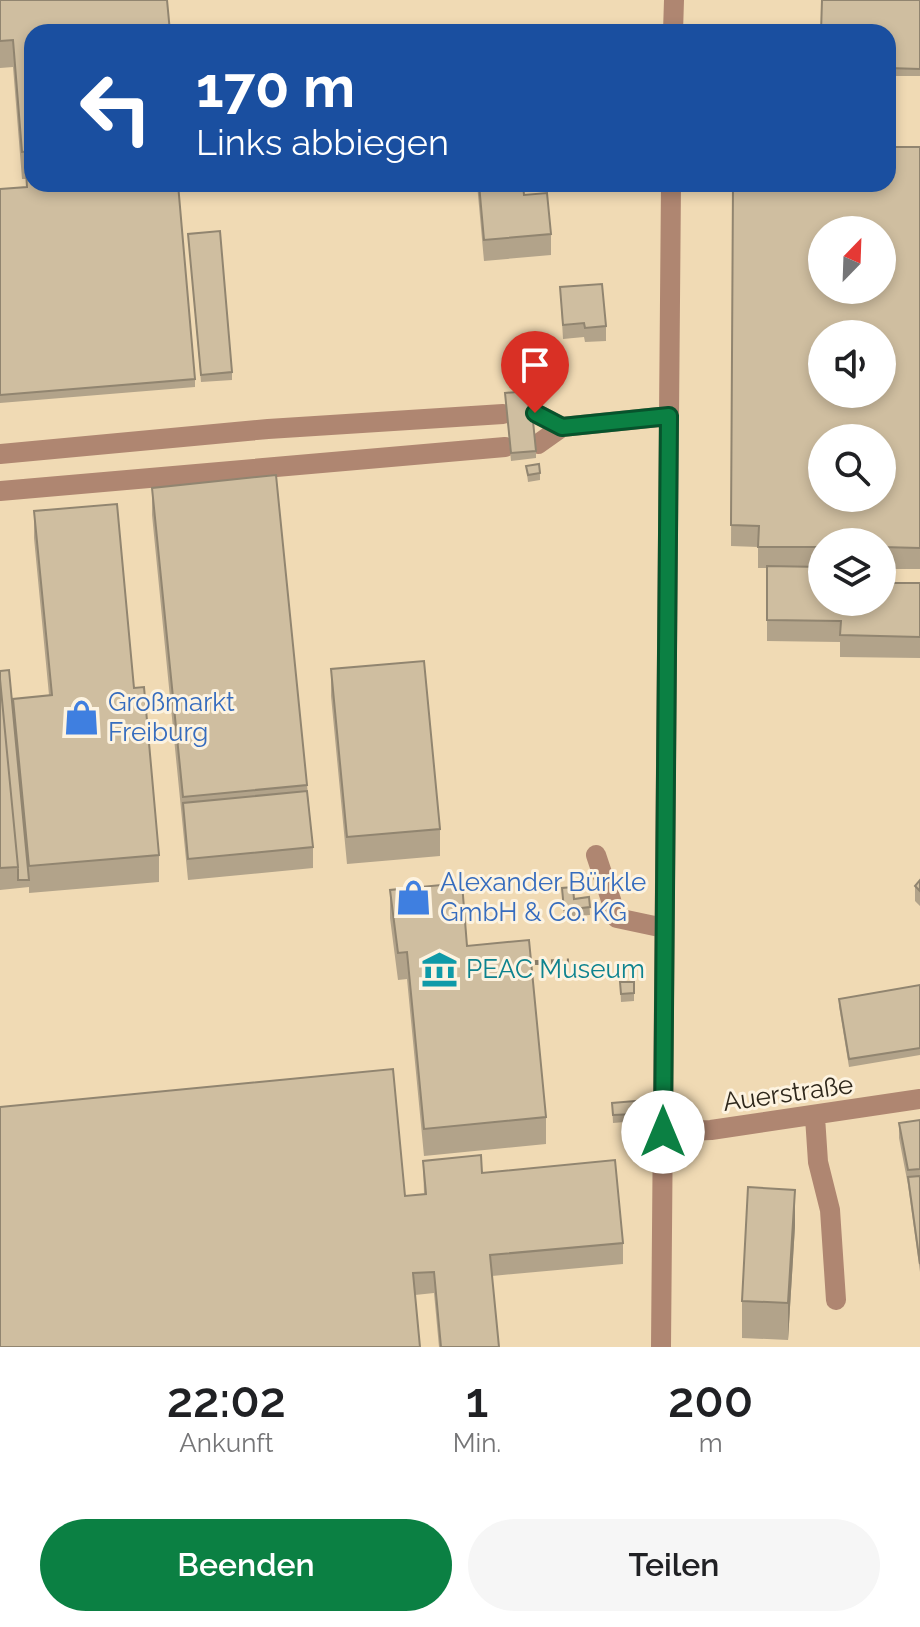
<!DOCTYPE html>
<html lang="de">
<head>
<meta charset="utf-8">
<style>
  body { margin:0; font-family:Raleway,sans-serif; background:#f6f6f6; color:#202124; height:100vh; display:flex; flex-direction:column; font-size:30px; white-space:nowrap }
  * { box-sizing:border-box; margin:0 }
  p { font-size:26px; color:#757577 }
  .icon { flex:none; width:44px; height:44px; fill:none; stroke:currentColor; stroke-width:2; stroke-linecap:round; stroke-linejoin:round }
  .map { position:relative; height:1347px; overflow:hidden }
  .details { display:flex; flex-direction:column; background:#fff; flex:1 }
  .details>* { flex:none }
  .guide { position:absolute; left:24px; top:24px; width:872px; height:168px; border-radius:24px; box-shadow:0 4px 12px #0003; background:#1a4fa0; color:#fff; overflow:hidden }
  .needle { width:52px; rotate:23deg }
  .controls { position:absolute; left:808px; top:216px; display:grid; gap:16px }
  .controls a { display:grid; place-items:center; width:88px; height:88px; border-radius:50%; background:#fff; box-shadow:0 4px 12px #0003; font-size:40px }
  .pin { position:absolute; display:grid; place-items:center; width:68px; height:68px; color:#fff; margin:-82px -34px; border-radius:50% 50% 50% 0; rotate:-45deg; box-shadow:0 0 8px #0007 }
  .pin .icon { rotate:45deg }
  .me { position:absolute; width:88px; margin:-44px; rotate:0deg; stroke-linejoin:round; filter:drop-shadow(0 0 6px #0008) }
  .turn { display:flex; align-items:center; gap:28px; height:168px; padding:0 40px; font-size:36px }
  .turn .icon { width:104px; height:104px; stroke-width:2.5 }
  .turn b { display:block; font-size:56px; line-height:68px }
  .eta { display:flex; justify-content:space-evenly; align-items:center; height:136px; text-align:center }
  .eta b { font-size:48px; font-weight:600; line-height:56px }
  .primary-button { display:flex; gap:16px; margin-top:auto; padding:16px 40px }
  .primary-button a { flex:1; height:92px; border-radius:48px; background:#0b8043; color:#fff; font-size:32px; font-weight:600; line-height:92px; text-align:center }
  .primary-button a+a { background:#f6f6f6; color:#202124 }
  .map>svg:first-child { display:block }
</style>
</head>
<body>
<div class="map">
<svg width="920" height="1347" viewBox="0 0 920 1347">
  <rect width="100%" height="100%" fill="#f6e4c5"/>
  <path fill="#f0dab4" fill-rule="evenodd" d="M0 0H920V1347H0ZM32 32H888V184H32ZM822 230H882V290H822ZM822 334H882V394H822ZM822 438H882V498H822ZM822 542H882V602H822Z"/>
  <g fill="none" stroke-linecap="round" stroke-linejoin="round">
    <path stroke="#887c68" stroke-width="5" stroke-dasharray="4 4" stroke-linecap="butt" d="M527 963 569 961"/>
    <path stroke="#af8671" stroke-width="20" d="M673 32 674 0
      M535 413 562 427
      M538 444 562 427 669 416
      M0 454 268 429 503 414
      M0 491 505 447
      M596 855 617 918 664 928
      M815 1117 818 1162 830 1210 836 1300
      M663 1132 711 1130 920 1099
      M661 1347 671 184"/>
  </g>
  <path fill="#b2a38a" d="M0 0 32 32V184L195 379V387L0 403V189L26 187V179H22L13 67 0 68Z
    M920 0V76H888V32Z
    M920 147V569H882V542H822V602L920 583V658L840 657V642L767 641V568H758V547L731 546 733 184Z
    M477 184H523L524 195 551 234V255L484 261Z
    M188 234 232 372V380L201 382Z
    M560 287 606 326V341L585 342 584 337 563 339Z
    M505 393 536 451V458L511 461Z
    M526 466 540 473V480L528 482Z
    M152 488 307 785 313 847V868L188 880 152 515Z
    M34 511 134 688 159 855V882L29 893V887L0 890V671L13 715V699L49 695 34 538Z
    M331 669 440 829V856L347 864 331 696Z
    M920 880V906L915 901V886Z
    M562 888 574 899 589 897 590 915 564 917Z
    M390 890 467 946 546 1117V1144L424 1156 407 979 398 980 390 918Z
    M620 982H634V1001L621 1002Z
    M920 985V1055L849 1067 839 1006V999Z
    M635 1101 636 1121 613 1123 612 1103Z
    M920 1120V1272L908 1185 899 1138V1123Z
    M423 1161 482 1173 623 1243V1264L492 1276 499 1347H439L434 1293 415 1295 405 1196 424 1194Z
    M795 1226 788 1340 742 1338V1301Z"/>
  <path fill="#918570" d="M795 1190V1226L788 1340V1303Z"/>
  <path fill="#cfbea0" stroke="#918570" stroke-width="2" fill-rule="evenodd" d="M0 0H167L170 32H32V151L22 152 13 40 0 41Z
    M822 0H920V69L888 68V32H821Z
    M888 147H920V548L882 547V542H822V547H758L759 526 731 525 733 184H888ZM822 230H882V290H822ZM822 334H882V394H822ZM822 438H882V498H822Z
    M26 171H32V184H178L195 379 0 395V189L27 187Z
    M479 184H523L524 195 547 193 551 234 484 240Z
    M220 231 232 372 201 375 188 234Z
    M602 284 606 326 585 328 584 323 563 325 560 287Z
    M530 391 536 451 511 453 505 393Z
    M539 464 540 473 528 475 526 466Z
    M276 475 307 785 183 797 152 488Z
    M117 504 134 688 144 687 159 855 29 866 13 699 52 695 34 511Z
    M767 566 822 567V602H882V583H920V637L840 635 841 621 767 620Z
    M424 661 440 829 347 837 331 669Z
    M9 670 29 880H18V867L0 679V671Z
    M0 679 18 867 0 868Z
    M307 791 313 847 188 859 183 803Z
    M920 880V891L915 886Z
    M462 883 467 946 529 940 546 1117 424 1129 407 952 398 953 390 890Z
    M573 887 574 899 589 897 590 907 564 910 562 888Z
    M620 982H634V993L621 994Z
    M920 985V1048L849 1059 839 999Z
    M393 1069 405 1196 426 1194 423 1161 481 1155 482 1173 615 1160 623 1243 490 1255 499 1347H441L434 1272 413 1273 420 1347H0V1107Z
    M635 1101 636 1114 613 1115 612 1103Z
    M920 1120V1169L908 1170 899 1123Z
    M920 1176V1264L908 1177Z
    M748 1187 795 1190 788 1303 742 1301Z"/>
  <g fill="none" stroke-linecap="round" stroke-linejoin="round">
    <defs>
      <path id="route" d="M535 413 562 427 669 416 663 1132"/>
    </defs>
    <use href="#route" stroke="#07532c" stroke-width="20"/>
    <use href="#route" stroke="#0b8043" stroke-width="14"/>
  </g>
  <defs>
    <symbol id="shop-bare" viewBox="-9 -9 18 18"><path d="M-5-2.5h2.3a2.7 3.5 0 0 1 5.4 0H5L5.5 6h-11ZM-1.5-2.5h3a1.5 2.3 0 0 0-3 0Z" fill="#3f7fe0" stroke="#fdf3e0" stroke-width="2.5" paint-order="stroke"/></symbol>
    <symbol id="museum-bare" viewBox="-9 -9 18 18"><path d="M0-6L6-3V-2H-6V-3ZM-5-1h2V3h-2ZM-1-1h2V3h-2ZM3-1h2V3H3ZM-6 4H6V6H-6Z" fill="#0f9aa8" stroke="#fdf3e0" stroke-width="2.5" paint-order="stroke"/></symbol>
  </defs>
  <g fill-rule="evenodd">
    <use href="#shop-bare" x="56" y="692" width="51" height="51"/>
    <use href="#shop-bare" x="388" y="872" width="51" height="51"/>
    <use href="#museum-bare" x="414" y="944" width="51" height="51"/>
  </g>
  <g text-anchor="middle" stroke-width="6" stroke-linejoin="round" paint-order="stroke">
    <g font-size="26" fill="#366cbe" stroke="#fdf3e0" text-anchor="start">
      <text x="108" y="711">Großmarkt<tspan x="108" dy="30">Freiburg</tspan></text>
      <text x="440" y="891">Alexander Bürkle<tspan x="440" dy="30">GmbH &amp; Co. KG</tspan></text>
    </g>
    <g font-size="26" fill="#0d838f" stroke="#fdf3e0" text-anchor="start">
      <text x="466" y="978">PEAC Museum</text>
    </g>
    <g font-size="26" fill="#2e271b" stroke="#fdf3e0">
      <text transform="translate(788 1093) rotate(-8)" y="9">Auerstraße</text>
    </g>
  </g>
</svg>
<div class="controls">
<a><svg class="needle" viewBox="-14 -14 28 28"><path d="M0-13l5 13h-10z" fill="#e53935"/><path d="M0 13l5-13h-10z" fill="#757577"/></svg></a>
<a><svg class="icon" aria-label="sound" viewBox="0 0 24 24"><path d="M4 9h4l5-4v14l-5-4H4zM17 9q2 3 0 6"/></svg></a>
<a><svg class="icon" aria-label="search" viewBox="0 0 24 24"><circle cx="10" cy="10" r="6"/><path d="M15 15l6 6"/></svg></a>
<a><svg class="icon" aria-label="layers" viewBox="0 0 24 24"><path d="M12 4l9 5-9 5-9-5zM3 14l9 5 9-5"/></svg></a>
</div>
<div class="pin" style="left:535px;top:413px;background:#d93025"><svg class="icon" aria-label="arrive" viewBox="0 0 24 24"><path d="M6 21V4h12l-3 4 3 4H6"/></svg></div>
<svg class="me" style="left:663px;top:1132px" viewBox="-20 -20 40 40"><circle r="19" fill="#fff"/><path d="M0-13L10 11 0 6-10 11z" fill="#0b8043"/></svg>
<div class="guide">
<div class="turn"><svg class="icon" aria-label="left" viewBox="0 0 24 24"><path d="M17 20v-9H6M10 6l-5 5 5 5"/></svg><div><b>170 m</b>Links abbiegen</div></div>
</div>
</div>
<section class="details">
<div class="eta">
<div><b>22:02</b><p>Ankunft</p></div>
<div><b>1</b><p>Min.</p></div>
<div><b>200</b><p>m</p></div>
</div>
<div class="primary-button"><a>Beenden</a><a>Teilen</a></div>
</section>
</body>
</html>
